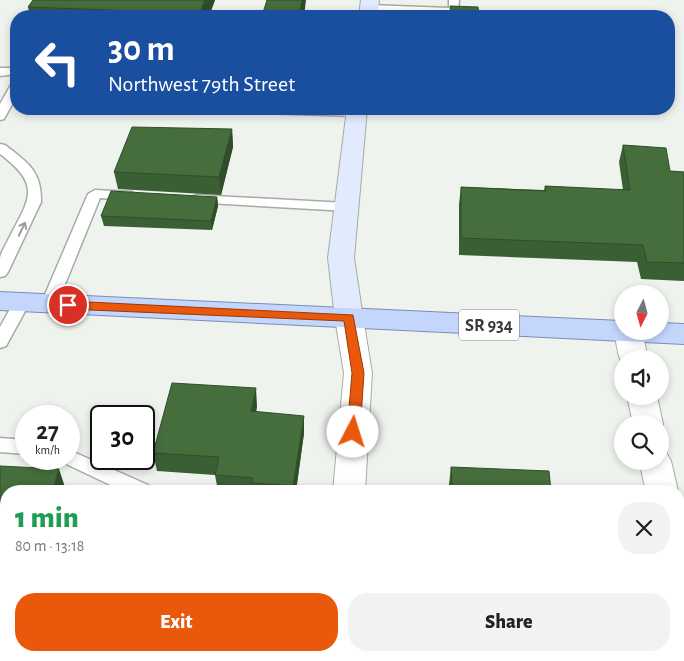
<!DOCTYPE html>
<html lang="en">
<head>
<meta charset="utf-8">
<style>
  body { margin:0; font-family:"Alegreya Sans",sans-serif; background:#f2f2f2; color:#222; height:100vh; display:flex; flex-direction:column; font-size:19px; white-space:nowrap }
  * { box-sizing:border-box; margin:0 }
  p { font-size:16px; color:#767676 }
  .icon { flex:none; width:28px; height:28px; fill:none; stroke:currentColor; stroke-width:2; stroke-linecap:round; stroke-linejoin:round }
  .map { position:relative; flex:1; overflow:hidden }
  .panel { position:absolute; left:0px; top:485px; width:685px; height:176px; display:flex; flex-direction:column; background:#fff; border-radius:20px 20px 0 0; box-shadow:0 2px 8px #0003 }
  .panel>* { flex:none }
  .banner { position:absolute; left:10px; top:10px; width:665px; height:105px; border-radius:20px; box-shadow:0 2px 8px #0003; background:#1a4fa0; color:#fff; overflow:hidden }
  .needle { width:32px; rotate:186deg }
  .controls { position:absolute; left:614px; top:285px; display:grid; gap:10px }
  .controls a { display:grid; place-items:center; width:55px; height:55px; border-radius:50%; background:#fff; box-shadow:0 2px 8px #0003; font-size:25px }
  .speed { position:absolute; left:15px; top:405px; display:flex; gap:10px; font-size:25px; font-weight:700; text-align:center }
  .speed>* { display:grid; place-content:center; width:65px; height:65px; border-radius:50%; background:#fff; box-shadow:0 2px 8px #0003; line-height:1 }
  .speed small { font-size:12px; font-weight:400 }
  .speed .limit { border:2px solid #111; border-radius:8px; background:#fff; color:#111 }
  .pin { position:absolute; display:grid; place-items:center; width:42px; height:42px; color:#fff; margin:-21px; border:2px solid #fff; border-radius:50%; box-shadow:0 1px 5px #0007 }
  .me { position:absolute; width:55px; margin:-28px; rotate:5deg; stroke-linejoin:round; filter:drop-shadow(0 0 4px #0008) }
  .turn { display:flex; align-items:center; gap:18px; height:105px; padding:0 15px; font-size:22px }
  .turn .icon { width:65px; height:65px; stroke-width:2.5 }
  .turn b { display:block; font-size:35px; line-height:42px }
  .round { display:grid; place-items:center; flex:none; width:52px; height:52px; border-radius:20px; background:#f2f2f2 }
  .head { display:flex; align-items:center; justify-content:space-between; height:85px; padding:0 15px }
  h1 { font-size:30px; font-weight:800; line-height:38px; color:#1e9e55 }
  .action { display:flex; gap:10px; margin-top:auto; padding:10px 15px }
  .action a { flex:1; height:58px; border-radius:20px; background:#ea580c; color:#fff; font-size:20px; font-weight:800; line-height:58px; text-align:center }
  .action a+a { background:#f2f2f2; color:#222 }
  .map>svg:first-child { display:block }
</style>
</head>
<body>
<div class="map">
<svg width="684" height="661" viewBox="0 0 684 661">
  <rect width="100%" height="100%" fill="#eff3ee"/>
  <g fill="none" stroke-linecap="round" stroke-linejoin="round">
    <defs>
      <path id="service" d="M449 0H459L458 13 369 11 364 8 369 5 449 8Z
        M0 68H16V74L0 76Z
        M16 82V97L4 119 0 120V104L12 83Z
        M258 109H358L362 112 356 116 264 113Z
        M0 144 5 145C27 162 42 171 41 202L8 272 5 276 0 277C0 271 0 264 0 258 1 252 6 245 8 240 29 199 43 186 0 154Z
        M95 190 132 192 139 196 132 200 100 198 57 304 55 308 49 309 43 308 41 304 88 194Z
        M196 195 347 203 352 204 354 207 352 210 347 211 191 202 189 199Z
        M22 297 28 298 30 302 6 346 0 348V327L16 298Z
        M0 438 26 440V454L0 452Z
        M69 450 148 485 150 491H123L62 462 61 459H69Z
        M185 655H207L205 661H183Z"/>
      <path id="minor" d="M349 309 359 311 363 318 372 373 365 491H333L344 373 335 318 339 311Z
        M622 324V331H642L648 359H622V364C617 353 613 335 619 325Z
        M627 396H657L663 424 660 430V424H633Z
        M660 450 666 452 671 461 678 491H646L639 461H660Z
        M679 558 684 560V616L679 614Z
        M316 655H354V661H316Z"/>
      <path id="secondary" d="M361 0H379L377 16H359Z
        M347 109H367L354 258 363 318 359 325 349 327 339 325 335 318 328 258Z"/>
      <path id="primary" d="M0 292 622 321V331H660V323L684 324V344L0 310Z"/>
    </defs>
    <use href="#service" stroke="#a7aba6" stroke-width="3"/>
    <use href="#minor" stroke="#a7aba6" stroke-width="2"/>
    <use href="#secondary" stroke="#a7aba6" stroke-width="2"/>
    <use href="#primary" stroke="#7b8db6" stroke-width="2"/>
    <use href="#service" fill="#fff" fill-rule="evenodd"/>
    <use href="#minor" fill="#fff" fill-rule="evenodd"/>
    <use href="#secondary" fill="#e2eafe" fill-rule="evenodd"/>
    <use href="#primary" fill="#c5d6fc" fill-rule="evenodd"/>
  </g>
  <path fill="#3b5f34" d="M33 0H215L209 16H30L28 7Z
    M452 109H483V111Z
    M232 129 233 147 221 195 118 189 114 172Z
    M623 145 670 171 684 172V281L641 279 637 262 459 255V204L461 187 544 190 545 186 623 190 619 162Z
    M217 197 218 206 212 230 104 226 101 216Z
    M257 406 256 412 304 433 296 491H218L215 475 157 471 153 453Z
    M451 467 551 491H449V484Z
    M453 655H612V661H453Z"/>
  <path fill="#304d2a" d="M205 0H215L209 16H199Z
    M302 0H306L304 16H299Z
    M232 129 233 147 221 195 219 177Z
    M217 197 218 206 212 230 211 221Z
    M256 388 257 406 253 429 251 411Z
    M304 416V433L296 491H294L293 486Z
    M59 469 65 487 64 491H52Z
    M171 655H178L177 661H170Z
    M292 655H293V661H291Z"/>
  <path fill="#456e3c" stroke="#304d2a" d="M33 0H205L199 16H133L136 11 28 7Z
    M267 0H302L299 16H262Z
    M450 6 478 7 479 16H451Z
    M132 127 232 129 219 177 114 172Z
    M623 145 666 148 670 171 684 172V263L647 262 643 245 461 238V187L546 191 545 186 630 190Z
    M111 191 217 197 211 221 101 216Z
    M172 383 256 388 251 411 304 416 293 486 252 483 253 478 215 475 219 457 153 453Z
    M0 466 59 469 52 491H6V655H171L170 661H0Z
    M451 467 549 471 551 491H452Z
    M245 655H292L291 661H244Z
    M456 655H612V661H456Z"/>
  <defs><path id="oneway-shaft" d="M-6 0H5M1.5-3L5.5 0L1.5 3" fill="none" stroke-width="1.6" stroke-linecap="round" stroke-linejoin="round" transform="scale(1.25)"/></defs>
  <use stroke="#9c9c9c" href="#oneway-shaft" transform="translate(22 229) rotate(-64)"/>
  <path fill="#ea580c" stroke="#983908" d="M68 301 353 315 364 373 360 432 358 436H349L347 432 352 373 344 321 68 309 63 305Z"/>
  <g text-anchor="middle" stroke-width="5" stroke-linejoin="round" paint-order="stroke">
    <rect fill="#fff" stroke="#747574" stroke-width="1" x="459" y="309.5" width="60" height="31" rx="4"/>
    <g font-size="18" font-weight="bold" fill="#383a38">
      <text x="489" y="331">SR 934</text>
    </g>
  </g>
</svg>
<div class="controls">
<a><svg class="needle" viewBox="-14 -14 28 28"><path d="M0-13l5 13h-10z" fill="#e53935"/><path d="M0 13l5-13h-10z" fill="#767676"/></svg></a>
<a><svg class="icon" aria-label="sound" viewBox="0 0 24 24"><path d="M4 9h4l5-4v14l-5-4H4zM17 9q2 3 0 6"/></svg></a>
<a><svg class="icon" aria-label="search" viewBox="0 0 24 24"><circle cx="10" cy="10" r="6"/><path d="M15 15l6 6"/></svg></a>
</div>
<div class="speed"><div>27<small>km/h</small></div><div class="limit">30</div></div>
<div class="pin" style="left:68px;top:305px;background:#d93025"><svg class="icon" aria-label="arrive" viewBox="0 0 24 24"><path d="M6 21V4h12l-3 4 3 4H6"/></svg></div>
<svg class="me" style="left:353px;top:432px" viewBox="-20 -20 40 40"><circle r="19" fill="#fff"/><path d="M0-13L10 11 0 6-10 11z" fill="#ea580c"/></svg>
<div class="banner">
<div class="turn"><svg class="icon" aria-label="left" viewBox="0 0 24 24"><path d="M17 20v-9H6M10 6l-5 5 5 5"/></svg><div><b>30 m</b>Northwest 79th Street</div></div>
</div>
<section class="panel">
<div class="head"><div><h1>1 min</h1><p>80 m · 13:18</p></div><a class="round"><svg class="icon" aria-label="close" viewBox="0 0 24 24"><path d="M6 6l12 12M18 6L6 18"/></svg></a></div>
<div class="action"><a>Exit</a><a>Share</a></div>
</section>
</div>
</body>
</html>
